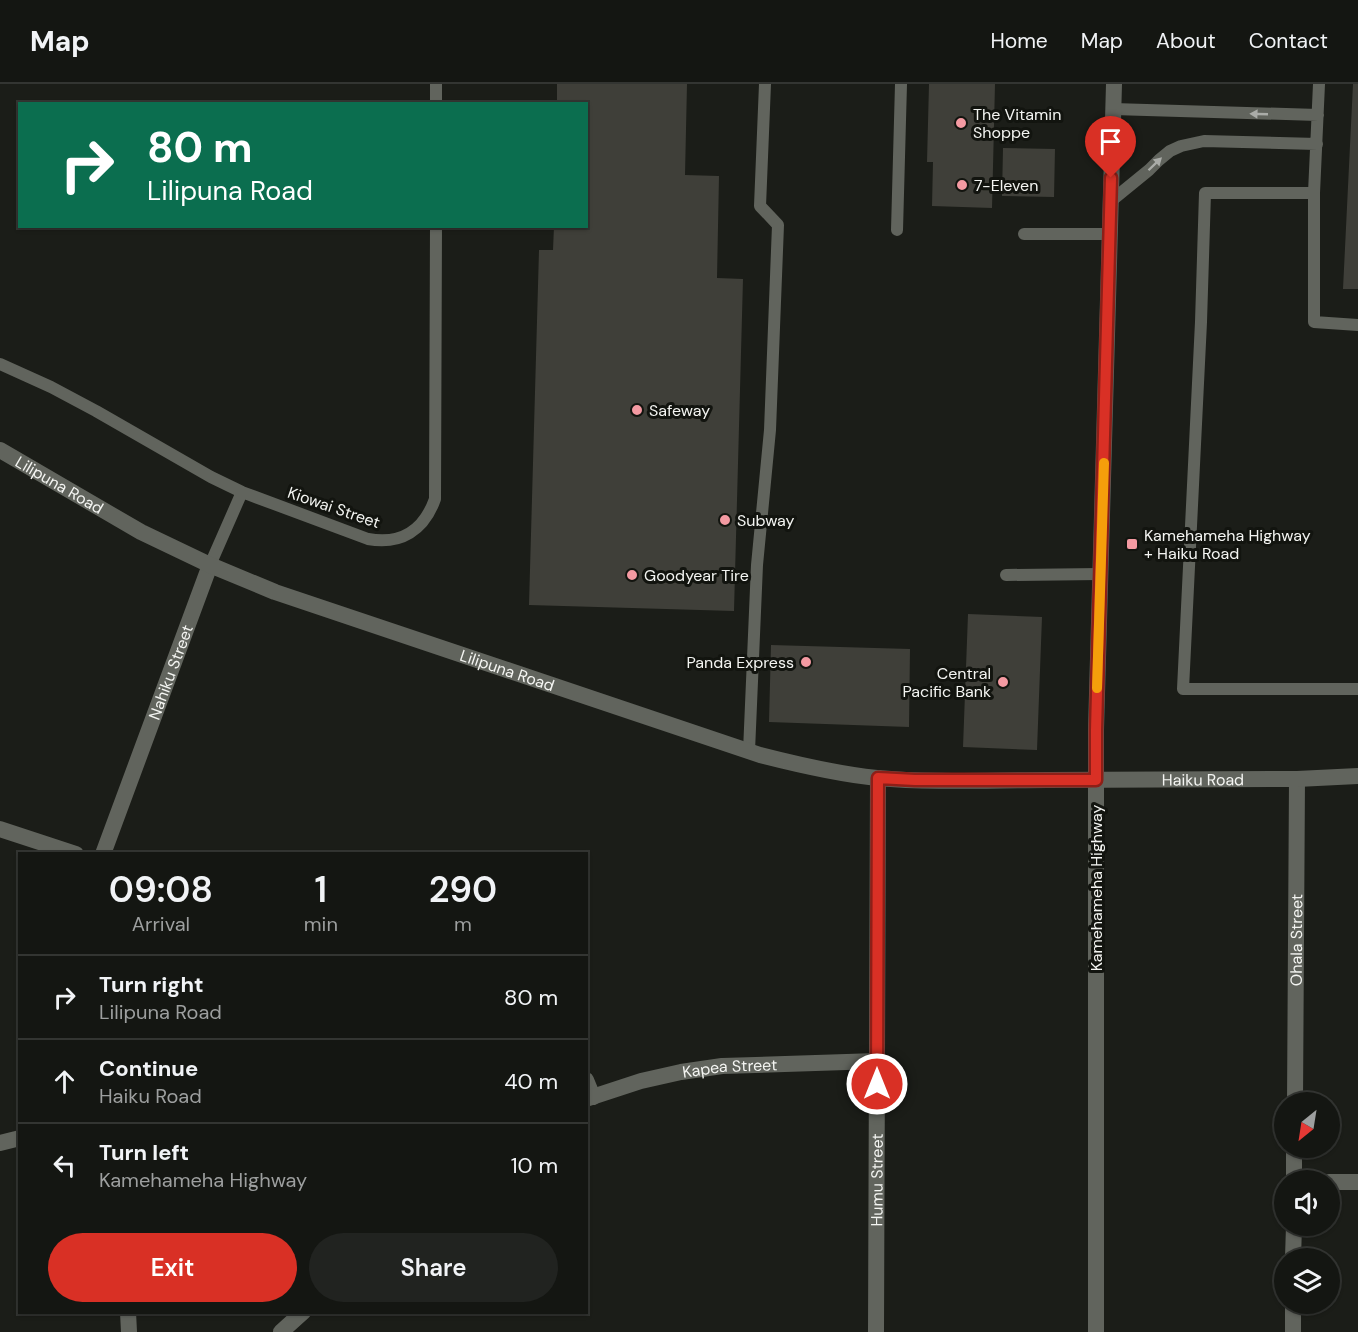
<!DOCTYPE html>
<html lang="en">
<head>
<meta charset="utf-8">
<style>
  body { margin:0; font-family:"DM Sans",sans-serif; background:#212320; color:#f1f3f6; height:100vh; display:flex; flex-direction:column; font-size:22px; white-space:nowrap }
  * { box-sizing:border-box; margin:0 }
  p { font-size:20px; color:#9d9f9f }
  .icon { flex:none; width:33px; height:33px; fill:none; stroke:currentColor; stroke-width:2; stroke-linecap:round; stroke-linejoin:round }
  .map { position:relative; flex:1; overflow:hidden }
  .details { position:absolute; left:18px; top:768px; width:570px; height:462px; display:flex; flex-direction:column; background:#141612; border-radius:0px; box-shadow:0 2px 4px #0004,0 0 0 2px #333532 }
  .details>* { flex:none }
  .banner { position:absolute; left:18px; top:18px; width:570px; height:126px; border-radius:0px; box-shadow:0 2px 4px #0004,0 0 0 2px #333532; background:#0b6e4f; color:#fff; overflow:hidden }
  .needle { width:39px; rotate:210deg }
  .fabs { position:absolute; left:1274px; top:1008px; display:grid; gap:12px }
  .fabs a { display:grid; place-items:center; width:66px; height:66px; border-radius:50%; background:#141612; box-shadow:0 2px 4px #0004,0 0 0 2px #333532; font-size:30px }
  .pin { position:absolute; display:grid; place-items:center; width:51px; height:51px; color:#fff; margin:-62px -26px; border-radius:50% 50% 50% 0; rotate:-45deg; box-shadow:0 0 6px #0007 }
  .pin .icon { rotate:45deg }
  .me { position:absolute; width:66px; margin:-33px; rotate:0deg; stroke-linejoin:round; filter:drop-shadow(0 0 4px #0008) }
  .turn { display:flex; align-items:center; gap:21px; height:126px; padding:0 30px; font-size:27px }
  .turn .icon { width:78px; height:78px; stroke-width:2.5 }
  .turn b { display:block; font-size:42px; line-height:51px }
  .eta { display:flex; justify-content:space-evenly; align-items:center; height:102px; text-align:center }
  .eta b { font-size:36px; font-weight:600; line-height:42px }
  .cta { display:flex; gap:12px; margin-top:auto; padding:12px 30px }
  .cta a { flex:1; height:69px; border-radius:36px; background:#d93025; color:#fff; font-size:24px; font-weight:600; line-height:69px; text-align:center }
  .cta a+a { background:#212320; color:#f1f3f6 }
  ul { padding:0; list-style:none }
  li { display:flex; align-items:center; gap:18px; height:84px; padding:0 30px; border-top:2px solid #333532 }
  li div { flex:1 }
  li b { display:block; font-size:22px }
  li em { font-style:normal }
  header { display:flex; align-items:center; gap:36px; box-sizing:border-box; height:84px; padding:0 30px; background:#141612; border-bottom:2px solid #333532 }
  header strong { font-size:28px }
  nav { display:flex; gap:33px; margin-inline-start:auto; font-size:21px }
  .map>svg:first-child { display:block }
</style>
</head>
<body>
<header>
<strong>Map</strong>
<nav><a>Home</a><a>Map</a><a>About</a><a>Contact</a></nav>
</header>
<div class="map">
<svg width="1358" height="1248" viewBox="0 0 1358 1248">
  <rect width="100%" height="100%" fill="#1b1d18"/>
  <path fill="#3f3f39" d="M557 0H687L685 91 719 92 717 194 743 195 734 527 529 521 539 166H553L554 142H586V20H557Z
    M929 0H995L992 124 932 122 933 78H927Z
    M1353 0H1358V205H1343Z
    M1003 64 1055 65 1054 113 1002 112Z
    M968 530 1042 533 1037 666 963 663Z
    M771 561 910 565 909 643 769 638Z"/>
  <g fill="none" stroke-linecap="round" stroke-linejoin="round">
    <path stroke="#61645d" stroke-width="12" d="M1319 0 1314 109V238L1358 241
      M436 20V0
      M1113 25 1318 31
      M1314 109H1205L1201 238 1183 605H1358
      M1111 117 1149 86 1159 76 1170 67 1181 62 1204 57 1317 60
      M897 146 901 0
      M1024 150H1110
      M0 280 51 303 96 327 211 393 242 408 368 455C401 461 424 446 435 415L436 142
      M210 481 242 408
      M1006 491 1100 490
      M749 667 757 481 770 346 778 141 760 122 765 0"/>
    <g stroke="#61645d" stroke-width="16">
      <path d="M0 745 76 770"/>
      <path id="s1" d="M103 770 210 481"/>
      <path d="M586 996 593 1013"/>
      <path id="s2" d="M586 1015 641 997 681 988 722 982 877 977"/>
      <path id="s3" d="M1295 1018 1297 695"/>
      <path d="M0 1059 20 1054"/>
      <path d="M1294 1096V1064"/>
      <path d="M1329 1098H1358"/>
      <path d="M1293 1174 1294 1142"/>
      <path d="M128 1228 129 1248"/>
      <path d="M281 1248 303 1228"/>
      <path id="s4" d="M876 1248 878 694"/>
      <path d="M1293 1248V1220"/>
    </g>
    <path stroke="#61645d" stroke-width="16" id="s5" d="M0 366 141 448 210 481 275 508 760 671C799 681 838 690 877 694 933 699 991 696 1047 696"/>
    <g stroke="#61645d" stroke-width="16">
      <path id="s6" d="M1047 696 1297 695 1358 692"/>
      <path d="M1096 1248V646L1114 0"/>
    </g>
  </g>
  <defs><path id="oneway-solid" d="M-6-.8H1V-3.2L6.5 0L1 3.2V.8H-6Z" transform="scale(1.5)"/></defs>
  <g fill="#aaaca8">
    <use href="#oneway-solid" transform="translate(1259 30) rotate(-178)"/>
    <use href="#oneway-solid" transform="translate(1155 80) rotate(-44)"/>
  </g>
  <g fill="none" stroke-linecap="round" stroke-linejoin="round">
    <defs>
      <path id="route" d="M877 1000 878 694 915 696H1096V646L1111 94"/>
    </defs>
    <use href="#route" stroke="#8d1f18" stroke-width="15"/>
    <use href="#route" stroke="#d93025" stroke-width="10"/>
    <path stroke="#f59e0b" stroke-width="10" d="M1097 604 1104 379"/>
  </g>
  <g fill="#f49aa2" stroke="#12140f" stroke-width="2">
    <circle cx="961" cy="39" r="6"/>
    <circle cx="962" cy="101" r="6"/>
    <circle cx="637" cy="326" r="6"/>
    <circle cx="725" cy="436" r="6"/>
    <rect x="1126" y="454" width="12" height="12" rx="3"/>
    <circle cx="632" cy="491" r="6"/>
    <circle cx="806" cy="578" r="6"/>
    <circle cx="1003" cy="598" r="6"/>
  </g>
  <g text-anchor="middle" stroke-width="6" stroke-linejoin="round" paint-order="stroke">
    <g font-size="16" fill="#f4f5f2" stroke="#12140f" text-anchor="start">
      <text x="973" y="36">The Vitamin<tspan x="973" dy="18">Shoppe</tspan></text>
      <text x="974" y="107">7-Eleven</text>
      <text x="649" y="332">Safeway</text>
      <text x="737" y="442">Subway</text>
      <text x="1144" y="457">Kamehameha Highway<tspan x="1144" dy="18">+ Haiku Road</tspan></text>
      <text x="644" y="497">Goodyear Tire</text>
      <text x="794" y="584" text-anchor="end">Panda Express</text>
      <text x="991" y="595" text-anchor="end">Central<tspan x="991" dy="18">Pacific Bank</tspan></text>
    </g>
    <g font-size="16" fill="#f4f5f2" stroke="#12140f">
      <text dy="6" stroke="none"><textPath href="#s5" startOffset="69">Lilipuna Road</textPath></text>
      <text transform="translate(334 423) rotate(19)" y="6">Kiowai Street</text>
      <text dy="6" stroke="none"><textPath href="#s5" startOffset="555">Lilipuna Road</textPath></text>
      <text dy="6" stroke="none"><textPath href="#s1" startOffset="194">Nahiku Street</textPath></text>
      <text dy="6" stroke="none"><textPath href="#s6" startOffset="156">Haiku Road</textPath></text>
      <text transform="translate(1096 804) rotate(-90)" y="6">Kamehameha Highway</text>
      <text dy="6" stroke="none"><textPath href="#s3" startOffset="162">Ohala Street</textPath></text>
      <text dy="6" stroke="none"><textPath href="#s2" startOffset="148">Kapea Street</textPath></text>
      <text dy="6" stroke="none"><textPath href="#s4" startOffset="152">Humu Street</textPath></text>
    </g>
  </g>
</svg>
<div class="fabs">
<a><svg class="needle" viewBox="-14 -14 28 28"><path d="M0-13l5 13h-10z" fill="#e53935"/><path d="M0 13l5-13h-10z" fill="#9d9f9f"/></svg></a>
<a><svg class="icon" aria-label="sound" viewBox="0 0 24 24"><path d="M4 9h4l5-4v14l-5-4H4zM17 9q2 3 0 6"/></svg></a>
<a><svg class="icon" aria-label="layers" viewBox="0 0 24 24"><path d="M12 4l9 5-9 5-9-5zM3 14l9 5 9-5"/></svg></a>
</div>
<div class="pin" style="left:1111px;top:94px;background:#d93025"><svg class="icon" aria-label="arrive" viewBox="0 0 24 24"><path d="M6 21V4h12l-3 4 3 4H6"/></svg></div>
<svg class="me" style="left:877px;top:1000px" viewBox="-20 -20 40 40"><circle r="17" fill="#d93025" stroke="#fff" stroke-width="3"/><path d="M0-11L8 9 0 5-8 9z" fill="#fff"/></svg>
<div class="banner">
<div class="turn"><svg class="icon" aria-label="right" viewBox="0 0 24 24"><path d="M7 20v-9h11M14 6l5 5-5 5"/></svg><div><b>80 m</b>Lilipuna Road</div></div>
</div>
<section class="details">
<div class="eta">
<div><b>09:08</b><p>Arrival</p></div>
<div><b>1</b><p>min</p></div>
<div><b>290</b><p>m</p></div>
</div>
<ul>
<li><svg class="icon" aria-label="right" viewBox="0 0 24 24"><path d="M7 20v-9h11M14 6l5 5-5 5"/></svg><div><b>Turn right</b><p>Lilipuna Road</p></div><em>80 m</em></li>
<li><svg class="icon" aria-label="ahead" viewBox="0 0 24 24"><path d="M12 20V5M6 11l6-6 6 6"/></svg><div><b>Continue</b><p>Haiku Road</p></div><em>40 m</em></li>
<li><svg class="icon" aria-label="left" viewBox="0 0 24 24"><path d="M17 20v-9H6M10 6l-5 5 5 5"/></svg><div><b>Turn left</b><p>Kamehameha Highway</p></div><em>10 m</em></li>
</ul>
<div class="cta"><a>Exit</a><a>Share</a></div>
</section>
</div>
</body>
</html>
